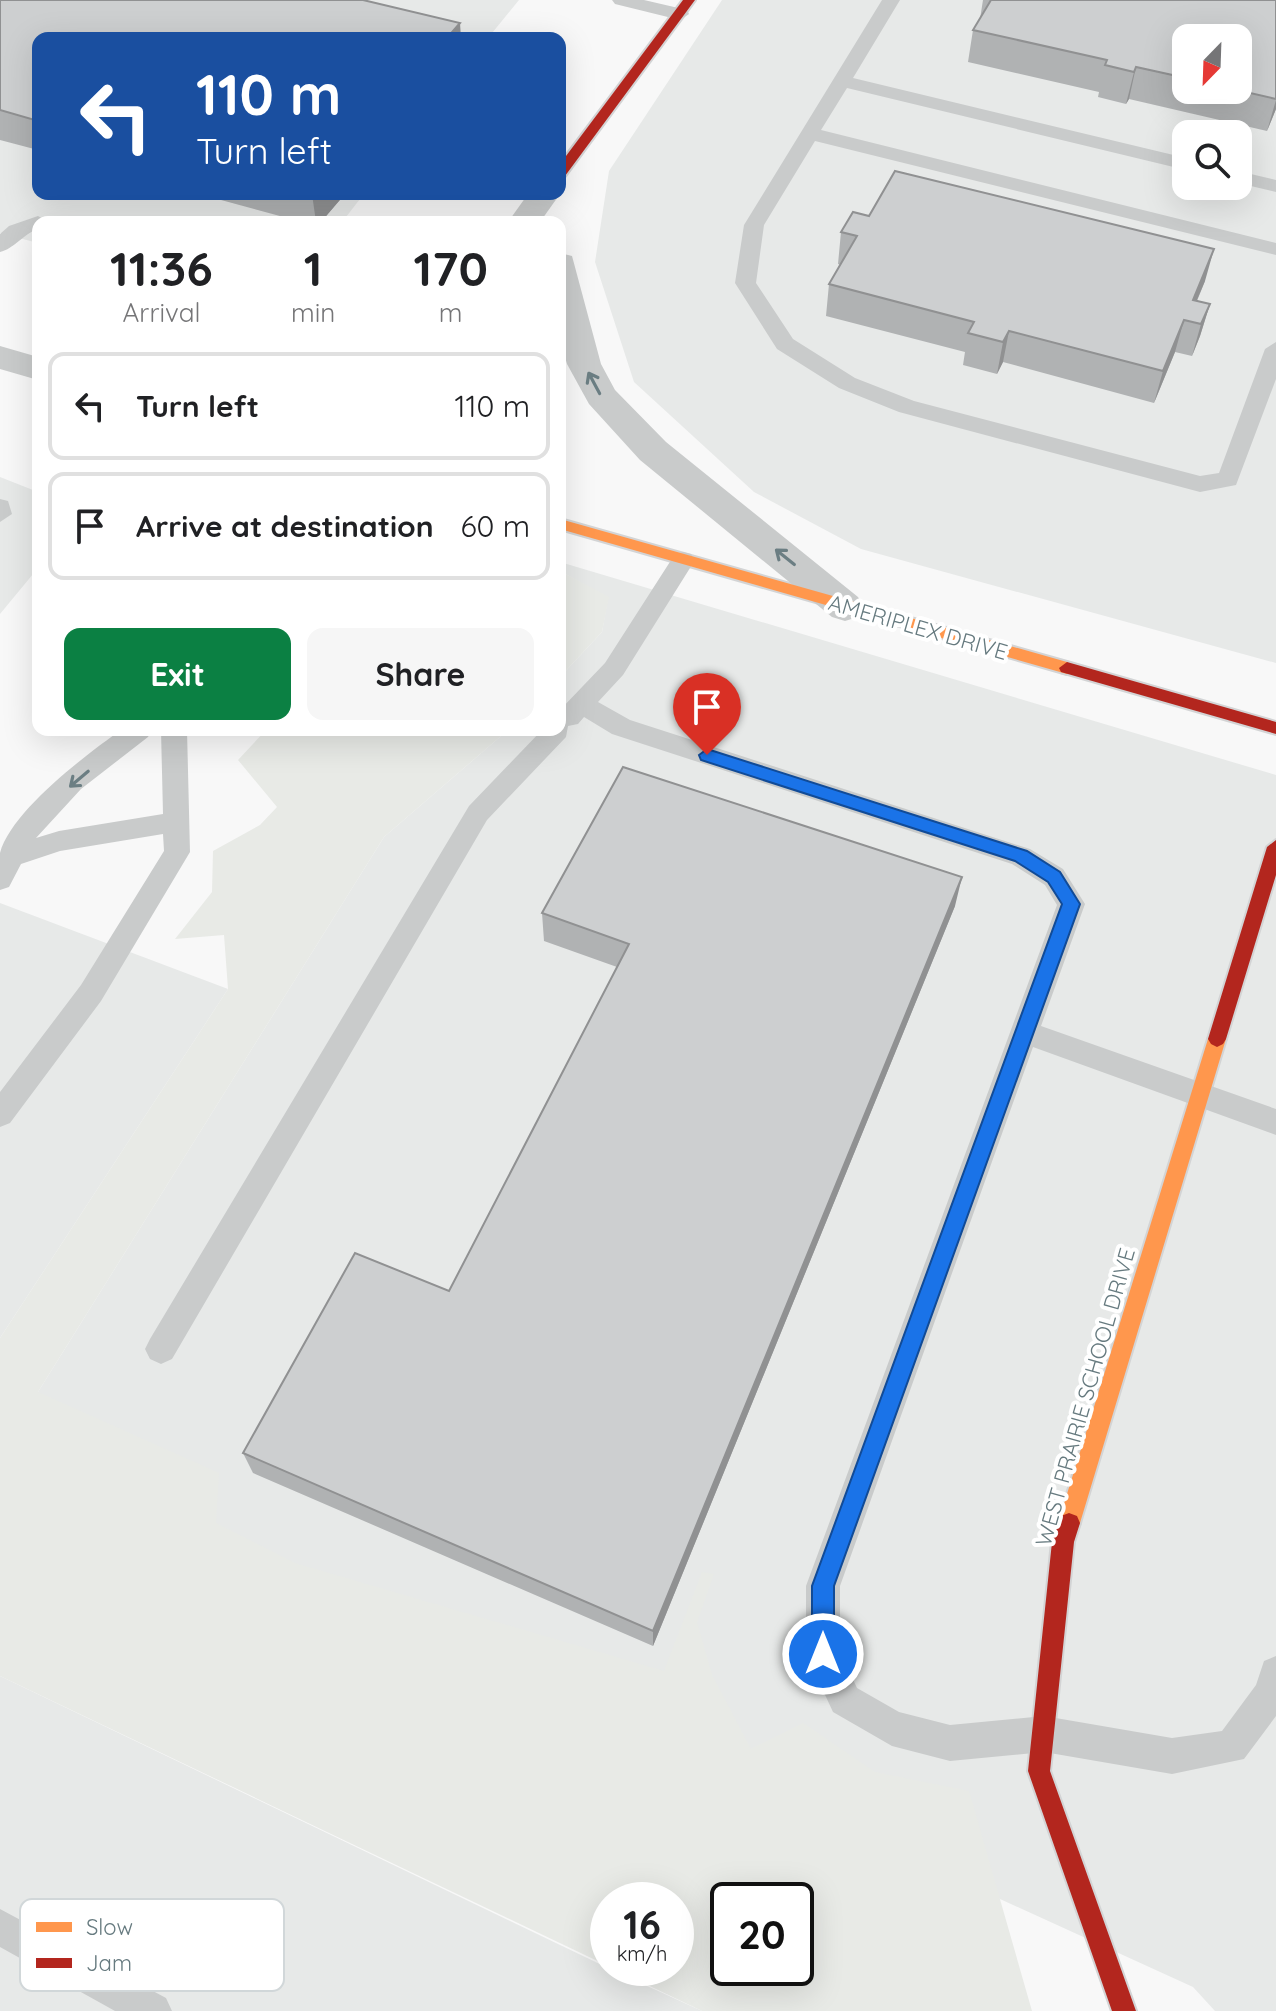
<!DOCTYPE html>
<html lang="en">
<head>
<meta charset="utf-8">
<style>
  body { margin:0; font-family:Quicksand,sans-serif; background:#f6f6f6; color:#202124; height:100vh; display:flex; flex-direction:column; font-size:30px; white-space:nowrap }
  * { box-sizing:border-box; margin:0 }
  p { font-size:26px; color:#757577 }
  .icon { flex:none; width:44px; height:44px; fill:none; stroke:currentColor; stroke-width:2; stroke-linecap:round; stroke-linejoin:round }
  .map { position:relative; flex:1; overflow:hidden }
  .sheet { position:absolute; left:32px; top:216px; width:534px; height:520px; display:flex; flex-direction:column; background:#fff; border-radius:16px; box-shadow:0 8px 32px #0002 }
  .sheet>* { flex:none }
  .top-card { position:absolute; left:32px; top:32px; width:534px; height:168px; border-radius:16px; box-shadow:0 8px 32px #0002; background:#1a4fa0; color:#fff; overflow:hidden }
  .needle { width:52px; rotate:203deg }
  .fabs { position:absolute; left:1172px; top:24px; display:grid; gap:16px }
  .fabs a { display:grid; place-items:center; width:80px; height:80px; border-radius:16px; background:#fff; box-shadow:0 8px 32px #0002; font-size:40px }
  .speed { position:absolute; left:590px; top:1882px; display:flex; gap:16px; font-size:40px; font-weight:700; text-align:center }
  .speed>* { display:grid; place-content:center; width:104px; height:104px; border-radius:50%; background:#fff; box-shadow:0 8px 32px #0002; line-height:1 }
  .speed small { font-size:20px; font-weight:400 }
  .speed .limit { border:4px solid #111; border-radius:12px; background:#fff; color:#111 }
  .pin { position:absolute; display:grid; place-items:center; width:68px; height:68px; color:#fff; margin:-82px -34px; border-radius:50% 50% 50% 0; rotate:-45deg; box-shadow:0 0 8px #0007 }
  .pin .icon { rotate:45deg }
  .me { position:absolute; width:88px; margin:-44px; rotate:0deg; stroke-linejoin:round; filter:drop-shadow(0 0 6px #0008) }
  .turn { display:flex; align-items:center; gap:28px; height:168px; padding:0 32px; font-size:36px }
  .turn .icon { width:104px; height:104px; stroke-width:2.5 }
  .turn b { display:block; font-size:56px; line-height:68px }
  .eta { display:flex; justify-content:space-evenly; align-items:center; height:136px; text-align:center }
  .eta b { font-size:48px; font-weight:800; line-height:56px }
  .primary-button { display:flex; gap:16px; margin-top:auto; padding:16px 32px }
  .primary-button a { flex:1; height:92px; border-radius:16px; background:#0b8043; color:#fff; font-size:32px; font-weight:800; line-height:92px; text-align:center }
  .primary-button a+a { background:#f6f6f6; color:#202124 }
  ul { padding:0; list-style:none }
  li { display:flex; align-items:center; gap:24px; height:108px; margin:0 16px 12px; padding:0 16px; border:4px solid #e0e0e0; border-radius:16px }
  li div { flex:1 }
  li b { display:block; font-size:30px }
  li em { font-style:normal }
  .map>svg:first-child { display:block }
</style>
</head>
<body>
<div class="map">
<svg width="1276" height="2011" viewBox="0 0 1276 2011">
  <rect width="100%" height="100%" fill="#f8f8f8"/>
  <path fill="#e7e9e8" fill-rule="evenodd" d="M0 0H519L488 38H38V194H364L342 222H38V243L0 233Z
    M722 0H1276V663L861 549 754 492 634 382 595 262 609 171ZM1186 38H1238V90H1186ZM1186 134H1238V186H1186Z
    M0 477 38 492V568L0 614Z
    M560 562 1276 775V2011H1215L1193 1987 1000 1899 0 1466 38 1392 384 837 508 730H560V677L602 632 608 598 560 571Z
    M0 903 228 989 0 1338Z
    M0 1676 608 1968 702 2011H0Z"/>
  <path fill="#e8eae6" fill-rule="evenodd" d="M560 571 609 597 602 632 560 677Z
    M266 730H508L384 837 38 1392 219 1473 216 1523 295 1563 664 1671 702 1572 714 1574 697 1622 712 1675 751 1749 803 1723 875 1772 969 1791 1032 2011H702L612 1968H676V1900H608V1966L0 1676V1338L228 989 224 935 175 939 212 892 213 851 260 825 277 807 238 760ZM728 1900H796V1968H728Z"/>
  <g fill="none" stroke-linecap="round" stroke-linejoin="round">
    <defs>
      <path id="slow" d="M560 519 1067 662 1075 668 1067 674 560 529Z
        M1217 1031 1223 1034 1226 1039 1080 1523 1077 1530 1069 1533 1061 1530 1058 1523 1208 1039 1211 1034Z"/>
      <path id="jam" d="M683 0H695L565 176 560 177V164Z
        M1067 662 1276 722V734L1061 672 1059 668Z
        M1276 840V875L1226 1039 1223 1044 1217 1047 1211 1044 1208 1039 1267 847Z
        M1069 1513 1077 1516 1080 1523 1074 1542 1050 1771 1136 2011H1112L1028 1771 1052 1542 1061 1516Z"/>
    </defs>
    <use href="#slow" stroke="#d3d4d5" stroke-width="4"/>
    <use href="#jam" stroke="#d3d4d5" stroke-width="4"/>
    <path fill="#c9cbcb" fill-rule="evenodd" d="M612 0H644L687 10 689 14 680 20 615 4Z
      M882 0H900L853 78 1186 158V170L847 88 821 130 1276 243V255L815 141 764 225 756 283 793 339 855 378 914 401 1200 476 1219 473 1265 349 1276 342V379L1236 485 1200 492 899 412 839 388 777 349 735 283 744 225Z
      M1238 171 1276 180V192L1238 183Z
      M38 216 48 222H38V229C23 234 14 249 0 252V234L9 226Z
      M0 499 8 501 12 514 0 522Z
      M683 552 691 554 695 560 623 675 598 702 630 720 1030 849 1063 869 1085 904 1041 1026 1276 1109V1135L1033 1047 840 1586V1652L857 1688 899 1712 950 1725 1044 1716 1172 1738 1222 1731 1256 1685 1264 1661 1276 1656V1716L1244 1759 1172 1774 1044 1752 950 1761 892 1746 833 1712 806 1654V1586L1057 905 1045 885 1012 864 612 734 584 717 578 724 568 726 566 737 487 820 172 1359 161 1364 150 1359 145 1349 150 1339 469 806 542 730H560V710L605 663 675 554Z
      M121 730H152L148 737 81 789 36 838 59 831 163 814 161 730H187L190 852 101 1001 10 1123 0 1127V1092L81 985 164 851 163 834 60 851 21 864 9 887 0 890C0 878 0 863 0 853 11 811 87 754 121 730Z
      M0 1909 166 1998 172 2011H115L0 1947Z"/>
    <path fill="#c9cbcb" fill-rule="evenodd" d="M528 194H560L540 222H508Z
      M560 253 572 256 601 364 615 390 666 442 858 597 864 607 858 617 845 621 832 617 640 460 589 404 567 364 560 340Z
      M0 346 38 357V380L0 369Z"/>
    <use href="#slow" fill="#ff974d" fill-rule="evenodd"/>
    <use href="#jam" fill="#b3261e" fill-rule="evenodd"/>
  </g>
  <path fill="#b0b2b3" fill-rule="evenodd" d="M0 0 38 38V150L0 140Z
    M983 0H1276V109L1267 131 1129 99 1126 104 1098 97 1099 92 968 62 973 30 980 19ZM1186 38 1238 90H1186Z
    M199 194H345L321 222H302Z
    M869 216 1205 281 1197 301 1210 304 1200 336 1192 356 1175 352 1154 403 1003 362 997 374 963 365 965 352 826 316 829 284 841 265 838 264 841 232Z
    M955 906 653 1646 253 1473 243 1453 449 1291 617 967 544 941 542 913Z"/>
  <path fill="#909192" d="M460 23 461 38H447Z
    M1136 67 1129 99 1126 104 1134 72Z
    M1276 100V109L1267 131Z
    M312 194H345L321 222H316Z
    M1214 249 1205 281 1188 321 1193 300Z
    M1210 304 1200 336 1192 356 1201 324Z
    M1184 320 1175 352 1154 403 1163 371Z
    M1009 331 1003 362 997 374 1003 342Z
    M962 877 955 906 653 1646V1631Z"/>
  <path fill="#cdcfd0" stroke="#909192" stroke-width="2" d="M0 0H363L460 23 447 38H38V121L0 110Z
    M991 0H1276V99L1237 90 1238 38H1186V78L1136 67 1134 72 1105 65 1107 60 973 30Z
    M895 171 1214 249 1193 300 1210 304 1201 324 1184 320 1163 371 1009 331 1003 342 968 333 974 322 829 284 857 236 841 232 853 212 869 216Z
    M623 767 962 877 653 1631 243 1453 355 1253 449 1291 629 944 542 913Z"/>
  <defs><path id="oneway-shaft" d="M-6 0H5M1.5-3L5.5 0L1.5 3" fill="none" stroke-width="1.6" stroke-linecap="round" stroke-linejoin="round" transform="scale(2)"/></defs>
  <g stroke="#6b7e83">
    <use href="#oneway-shaft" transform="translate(594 383) rotate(-118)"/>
    <use href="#oneway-shaft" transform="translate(785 557) rotate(-141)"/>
    <use href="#oneway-shaft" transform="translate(79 779) rotate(140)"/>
  </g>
  <path fill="#1a73e8" stroke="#114b97" stroke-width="2" d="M707 749 1027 851 1060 872 1080 904 834 1586V1654L831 1662 823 1666 815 1662 812 1654V1586L1062 904 1048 882 1015 861 701 760 699 755Z"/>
  <g text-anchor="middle" stroke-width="8" stroke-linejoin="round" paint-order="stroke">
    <g font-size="22" fill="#667a7f" stroke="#fff">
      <text transform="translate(918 627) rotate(16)" y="8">AMERIPLEX DRIVE</text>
      <text transform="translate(1085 1397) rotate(-74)" y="8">WEST PRAIRIE SCHOOL DRIVE</text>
    </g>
  </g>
  <rect x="20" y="1899" width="264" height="92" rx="12" fill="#fff" stroke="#d1d7d9" stroke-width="2"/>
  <rect x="36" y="1922" width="36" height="10" fill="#ff974d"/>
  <rect x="36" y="1958" width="36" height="10" fill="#b3261e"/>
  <g font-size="22" fill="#667a7f">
    <text x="86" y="1935">Slow</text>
    <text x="86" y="1971">Jam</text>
  </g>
</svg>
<div class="fabs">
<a><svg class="needle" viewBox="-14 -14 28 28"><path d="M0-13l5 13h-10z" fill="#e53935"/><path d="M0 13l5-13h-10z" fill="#757577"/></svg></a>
<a><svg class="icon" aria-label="search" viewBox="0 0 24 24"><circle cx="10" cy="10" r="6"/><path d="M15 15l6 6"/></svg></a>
</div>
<div class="speed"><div>16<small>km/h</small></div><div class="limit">20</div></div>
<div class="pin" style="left:707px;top:755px;background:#d93025"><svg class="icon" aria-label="arrive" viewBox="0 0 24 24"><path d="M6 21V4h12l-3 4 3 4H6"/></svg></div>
<svg class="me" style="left:823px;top:1654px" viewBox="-20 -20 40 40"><circle r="17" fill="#1a73e8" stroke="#fff" stroke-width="3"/><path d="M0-11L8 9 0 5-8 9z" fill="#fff"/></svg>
<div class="top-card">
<div class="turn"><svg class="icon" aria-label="left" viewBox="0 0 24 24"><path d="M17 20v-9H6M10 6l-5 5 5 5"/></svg><div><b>110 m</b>Turn left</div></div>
</div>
<section class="sheet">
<div class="eta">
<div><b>11:36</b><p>Arrival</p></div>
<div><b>1</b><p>min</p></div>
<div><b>170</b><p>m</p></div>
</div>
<ul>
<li><svg class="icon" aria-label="left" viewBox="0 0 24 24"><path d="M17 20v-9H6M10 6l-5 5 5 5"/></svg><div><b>Turn left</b></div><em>110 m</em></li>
<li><svg class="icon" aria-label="arrive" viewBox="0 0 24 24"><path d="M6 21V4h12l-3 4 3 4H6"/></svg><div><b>Arrive at destination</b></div><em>60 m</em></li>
</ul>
<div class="primary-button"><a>Exit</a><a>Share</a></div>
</section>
</div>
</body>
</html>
